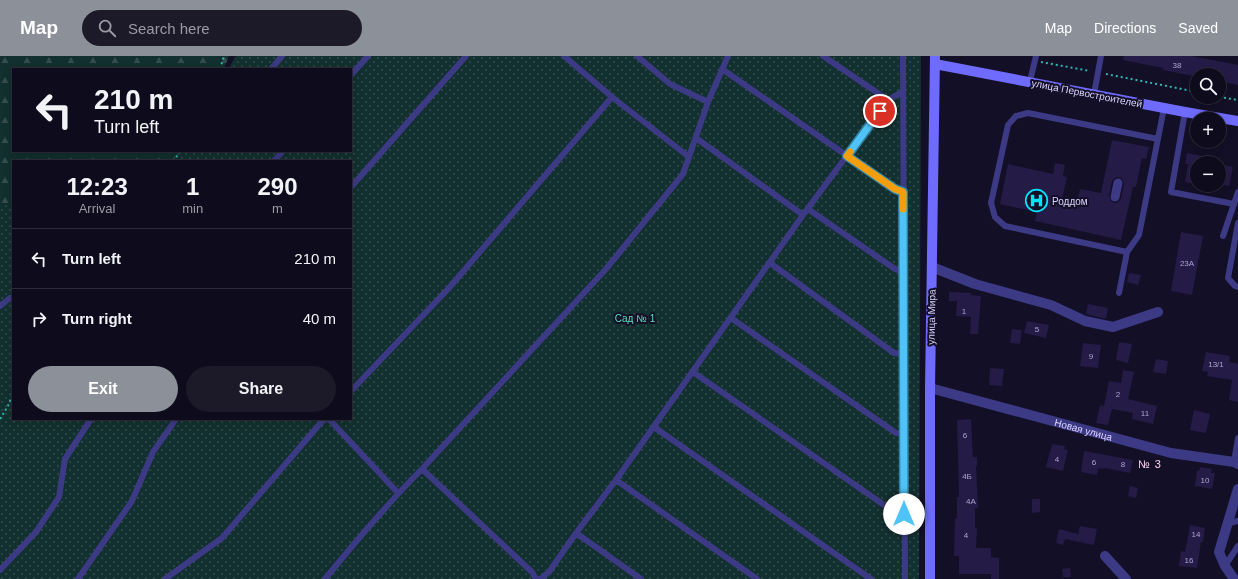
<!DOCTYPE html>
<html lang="en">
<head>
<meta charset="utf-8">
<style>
  body { margin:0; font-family:Helvetica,sans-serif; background:#1c1929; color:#f1f3f6; height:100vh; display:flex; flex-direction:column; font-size:15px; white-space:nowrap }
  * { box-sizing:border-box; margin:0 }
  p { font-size:13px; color:#9b9ba3 }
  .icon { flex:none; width:22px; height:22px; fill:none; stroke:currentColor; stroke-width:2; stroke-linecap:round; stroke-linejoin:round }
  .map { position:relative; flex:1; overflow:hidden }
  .details { position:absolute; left:12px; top:104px; width:340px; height:260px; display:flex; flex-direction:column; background:#0e0b1c; border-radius:0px; box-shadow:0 2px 10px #0003,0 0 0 1px #2e2b3b }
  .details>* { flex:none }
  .guide { position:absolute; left:12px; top:12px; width:340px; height:84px; border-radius:0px; box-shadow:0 2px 10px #0003,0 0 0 1px #2e2b3b; background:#0e0b1c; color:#f1f3f6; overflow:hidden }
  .fabs { position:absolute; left:1190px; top:12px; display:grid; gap:8px }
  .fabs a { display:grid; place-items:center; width:36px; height:36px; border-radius:50%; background:#0e0b1c; box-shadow:0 2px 10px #0003,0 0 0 1px #2e2b3b; font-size:20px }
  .pin { position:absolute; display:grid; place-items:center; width:34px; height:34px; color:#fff; margin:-17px; border:2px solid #fff; border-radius:50%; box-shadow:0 1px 4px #0007 }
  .me { position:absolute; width:44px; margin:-22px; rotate:0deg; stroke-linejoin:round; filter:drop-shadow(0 0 3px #0008) }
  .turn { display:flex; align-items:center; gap:14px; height:84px; padding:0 16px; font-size:18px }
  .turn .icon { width:52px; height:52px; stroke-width:2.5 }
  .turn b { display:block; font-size:28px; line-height:34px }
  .eta { display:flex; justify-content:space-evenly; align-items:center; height:68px; text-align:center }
  .eta b { font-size:24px; font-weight:700; line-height:28px }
  .primary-button { display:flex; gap:8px; margin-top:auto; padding:8px 16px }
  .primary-button a { flex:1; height:46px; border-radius:24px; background:#8c9099; color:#fff; font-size:16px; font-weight:700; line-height:46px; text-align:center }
  .primary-button a+a { background:#1c1929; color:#f1f3f6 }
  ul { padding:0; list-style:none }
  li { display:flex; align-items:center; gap:12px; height:60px; padding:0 16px; border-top:1px solid #2e2b3b }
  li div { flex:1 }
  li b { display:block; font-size:15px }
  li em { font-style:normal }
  header { display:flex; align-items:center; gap:24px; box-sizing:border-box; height:56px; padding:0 20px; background:#8c9099; color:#fff }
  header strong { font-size:19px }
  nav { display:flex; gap:22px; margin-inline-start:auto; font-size:14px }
  .search { width:280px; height:36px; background:#1c1929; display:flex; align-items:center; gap:10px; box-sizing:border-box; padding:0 14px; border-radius:22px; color:#9b9ba3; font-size:15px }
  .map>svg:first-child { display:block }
</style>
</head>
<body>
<header>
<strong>Map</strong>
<div class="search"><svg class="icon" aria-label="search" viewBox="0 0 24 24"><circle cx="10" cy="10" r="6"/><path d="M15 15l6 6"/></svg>Search here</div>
<nav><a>Map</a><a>Directions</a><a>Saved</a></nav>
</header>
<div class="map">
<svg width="1238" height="523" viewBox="0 0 1238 523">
  <defs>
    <pattern id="forest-firs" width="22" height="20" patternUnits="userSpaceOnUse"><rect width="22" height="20" fill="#12302f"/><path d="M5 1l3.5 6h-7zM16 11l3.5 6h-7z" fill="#344d4e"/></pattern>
    <pattern id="park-dots" width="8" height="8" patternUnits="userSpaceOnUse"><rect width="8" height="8" fill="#12302f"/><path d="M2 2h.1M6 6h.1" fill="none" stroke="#344d4e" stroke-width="1.8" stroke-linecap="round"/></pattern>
  </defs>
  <rect width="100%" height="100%" fill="#130f26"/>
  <path fill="url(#forest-firs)" d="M0 0H229L224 13H13V95H176L169 105H13V154L0 145Z"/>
  <path fill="url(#park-dots)" d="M236 0H921L919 523H0V145L13 154V363H351V105H169L176 95H351V13H228Z"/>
  <path fill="#241b47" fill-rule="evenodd" d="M1124 0H1191L1238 9V29L1219 25V19L1193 20 1163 14V12L1123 4Z
    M1112 84 1149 91 1146 103 1142 102 1136 131H1133L1121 184 1035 165 1037 156 1000 148 1008 108 1053 118 1055 107 1065 109 1063 120 1067 121 1062 143 1077 146 1080 133 1101 137ZM1116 121 1122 122 1124 128 1121 143 1117 147H1114L1111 145 1109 140 1112 125Z
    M1187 97 1202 100 1200 107H1197L1196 128 1185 126 1188 108H1185Z
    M1219 108 1233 111 1229 130 1219 128Z
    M1181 176 1203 180 1192 239 1171 235Z
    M1129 217 1141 219 1138 229 1127 226Z
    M949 236 971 237V239L981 240 978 278H970L971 261 956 260 957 245H949Z
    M1088 248 1108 252 1106 263 1086 258Z
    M1027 265 1049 269 1046 282 1024 277Z
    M1012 273 1022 274 1020 288 1010 287Z
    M1119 286 1132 288 1128 307 1116 304Z
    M1083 287 1101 289 1098 312 1080 310Z
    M1206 296 1230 300 1229 306 1238 308V346L1229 344 1232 324 1207 320 1208 316 1202 315Z
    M1156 303 1168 305 1166 318 1153 316Z
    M990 312 1004 313 1002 330 989 329Z
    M1123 314 1134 316 1128 343 1157 350 1153 368 1132 363 1133 357 1112 353 1108 369 1096 367 1100 349 1104 350 1109 325 1121 327Z
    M1194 354 1210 358 1206 377 1190 374Z
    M971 363 973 401H977V410H976L978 452H975V472H977L976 492H991V501L999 502V523H991V518H959V500H954L955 462H957V441H959L957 364Z
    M1052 388 1065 390 1064 393 1068 394 1063 415 1046 411Z
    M1084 395 1133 404 1130 417 1104 412 1103 413 1098 412 1097 419 1081 416Z
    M1200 411 1212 413 1211 417H1215L1212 433 1195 430 1197 415H1199Z
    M1130 430 1138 432 1136 442 1128 440Z
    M1032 443H1040V456L1032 457Z
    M1190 469 1205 472 1203 486H1201L1197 512 1179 510 1181 495 1185 496Z
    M1080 470 1097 473 1094 489 1065 483 1063 489 1056 487 1059 473 1078 478Z
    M1070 512 1071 521H1063L1062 513Z"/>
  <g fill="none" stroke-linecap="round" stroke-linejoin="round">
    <path stroke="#2fb8b0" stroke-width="2" stroke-dasharray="2 3" stroke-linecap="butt" d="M1041 6 1090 15
      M220 13 224 0
      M1106 18 1197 36
      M1219 41 1238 44
      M173 105 181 95
      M0 363 8 350 13 337"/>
    <path stroke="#3d3a85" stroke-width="6" d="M564 0 612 41 689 101
      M637 0 670 28 708 46
      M823 0 888 44
      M903 0 905 523
      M271 13 282 0
      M722 13 895 133 903 136
      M351 19 368 0
      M1030 25 1036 0
      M1094 38 1101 0
      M1185 56 1171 136 1234 148 1238 136
      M696 82 803 159
      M274 105 283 95
      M351 131 466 0
      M808 153 895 213 903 216
      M1238 167 1228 222 1235 230 1238 231
      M1223 180 1234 148
      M1127 196 1139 179 1164 52
      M770 207 894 297 904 298
      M1119 237 1127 196 1005 170 995 161 991 147 1008 69 1016 60 1028 57 1158 83
      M0 250 10 242
      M731 262 896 377 904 378
      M693 316 894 456 904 458
      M351 335 449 232 612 41
      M329 363 398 437
      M654 371 871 523
      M1234 406 1238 382
      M422 413 532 516 536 523
      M616 424 757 523
      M1226 468 1238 465
      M576 477 641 523
      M1225 510 1238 490
      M0 514 36 476 59 441 65 403 91 363
      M78 523 132 445 153 396 176 363
      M165 523 222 482 324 363
      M325 523C356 485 387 448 422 413L606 213 683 118 708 46 728 0
      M540 523 549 516 576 477 616 424 803 159 888 44 902 36"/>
    <path stroke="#3d3a85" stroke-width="9" d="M1115 141 1118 127"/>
    <g stroke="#3d3a85" stroke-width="10">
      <path d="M932 211 975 228 1051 249 1085 265 1113 271 1158 256"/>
      <path id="s1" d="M930 332 1171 397 1234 406 1238 408"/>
      <path d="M1105 500 1126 523"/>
      <path d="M1234 523 1225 510 1219 496 1238 433"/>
    </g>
    <path stroke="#6f6bff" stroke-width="10" d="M935 8 1185 56 1238 65
      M930 523V332L935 0"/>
  </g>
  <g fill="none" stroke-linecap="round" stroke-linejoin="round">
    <defs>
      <path id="route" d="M880 55 847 100 895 133 903 136 904 458"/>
    </defs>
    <use href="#route" stroke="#337fa1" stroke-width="10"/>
    <use href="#route" stroke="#4fc3f7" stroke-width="7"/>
    <path stroke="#f59e0b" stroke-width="7" d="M850 96 847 100 895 133 903 136V153"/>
  </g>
  <defs>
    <symbol id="hospital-ring" viewBox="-11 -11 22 22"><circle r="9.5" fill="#130f26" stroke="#00e5ff" stroke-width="1.5"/><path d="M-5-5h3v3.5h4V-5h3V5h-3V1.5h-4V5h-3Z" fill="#00e5ff"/></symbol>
  </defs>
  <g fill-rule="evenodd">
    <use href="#hospital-ring" x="1024" y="132" width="25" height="25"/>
  </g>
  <g text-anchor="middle" stroke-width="4" stroke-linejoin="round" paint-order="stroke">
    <g font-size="8" fill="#aca6d1">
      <text x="1177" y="12">38</text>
      <text x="1187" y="210">23А</text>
      <text x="964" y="258">1</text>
      <text x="1037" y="276">5</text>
      <text x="1091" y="303">9</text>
      <text x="1216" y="311">13/1</text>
      <text x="1118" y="341">2</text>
      <text x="1145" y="360">11</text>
      <text x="965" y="382">6</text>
      <text x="1057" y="406">4</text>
      <text x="1094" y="409">6</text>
      <text x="1123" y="411">8</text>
      <text x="967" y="423">4Б</text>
      <text x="1205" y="427">10</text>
      <text x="971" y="448">4А</text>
      <text x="1196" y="481">14</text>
      <text x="966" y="482">4</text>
      <text x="1189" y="507">16</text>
    </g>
    <g font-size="10" fill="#d9d4ff" stroke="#130f26">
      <text transform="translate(1087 37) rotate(11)" y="4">улица Первостроителей</text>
      <text transform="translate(931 261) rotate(-89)" y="4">улица Мира</text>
      <text dy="4" stroke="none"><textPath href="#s1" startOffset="159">Новая улица</textPath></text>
    </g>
    <g font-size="10" fill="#d9d4ff" stroke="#130f26" text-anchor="start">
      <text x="1052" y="149">Роддом</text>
    </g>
    <g font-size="10" fill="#5fe0c0" stroke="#130f26">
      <text x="635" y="266">Сад № 1</text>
    </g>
    <g font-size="11" letter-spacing="1" fill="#ffd6f0" stroke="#130f26">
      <text x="1150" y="412">№ 3</text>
    </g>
  </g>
</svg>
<div class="fabs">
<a><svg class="icon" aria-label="search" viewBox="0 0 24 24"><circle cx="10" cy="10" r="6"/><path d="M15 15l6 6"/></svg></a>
<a>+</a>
<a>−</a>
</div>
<div class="pin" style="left:880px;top:55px;background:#d93025"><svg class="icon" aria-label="arrive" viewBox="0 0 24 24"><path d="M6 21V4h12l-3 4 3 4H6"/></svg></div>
<svg class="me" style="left:904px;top:458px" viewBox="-20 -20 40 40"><circle r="19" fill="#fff"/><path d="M0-13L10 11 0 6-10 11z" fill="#4fc3f7"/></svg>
<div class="guide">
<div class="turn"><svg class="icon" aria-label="left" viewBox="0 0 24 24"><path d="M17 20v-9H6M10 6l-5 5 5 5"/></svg><div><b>210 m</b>Turn left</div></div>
</div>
<section class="details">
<div class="eta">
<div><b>12:23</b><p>Arrival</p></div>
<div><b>1</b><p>min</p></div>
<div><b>290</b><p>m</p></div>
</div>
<ul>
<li><svg class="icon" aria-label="left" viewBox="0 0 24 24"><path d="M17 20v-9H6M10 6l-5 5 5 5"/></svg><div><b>Turn left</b></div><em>210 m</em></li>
<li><svg class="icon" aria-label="right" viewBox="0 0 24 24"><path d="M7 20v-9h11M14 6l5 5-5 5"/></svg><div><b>Turn right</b></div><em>40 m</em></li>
</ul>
<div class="primary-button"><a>Exit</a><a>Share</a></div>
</section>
</div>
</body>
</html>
